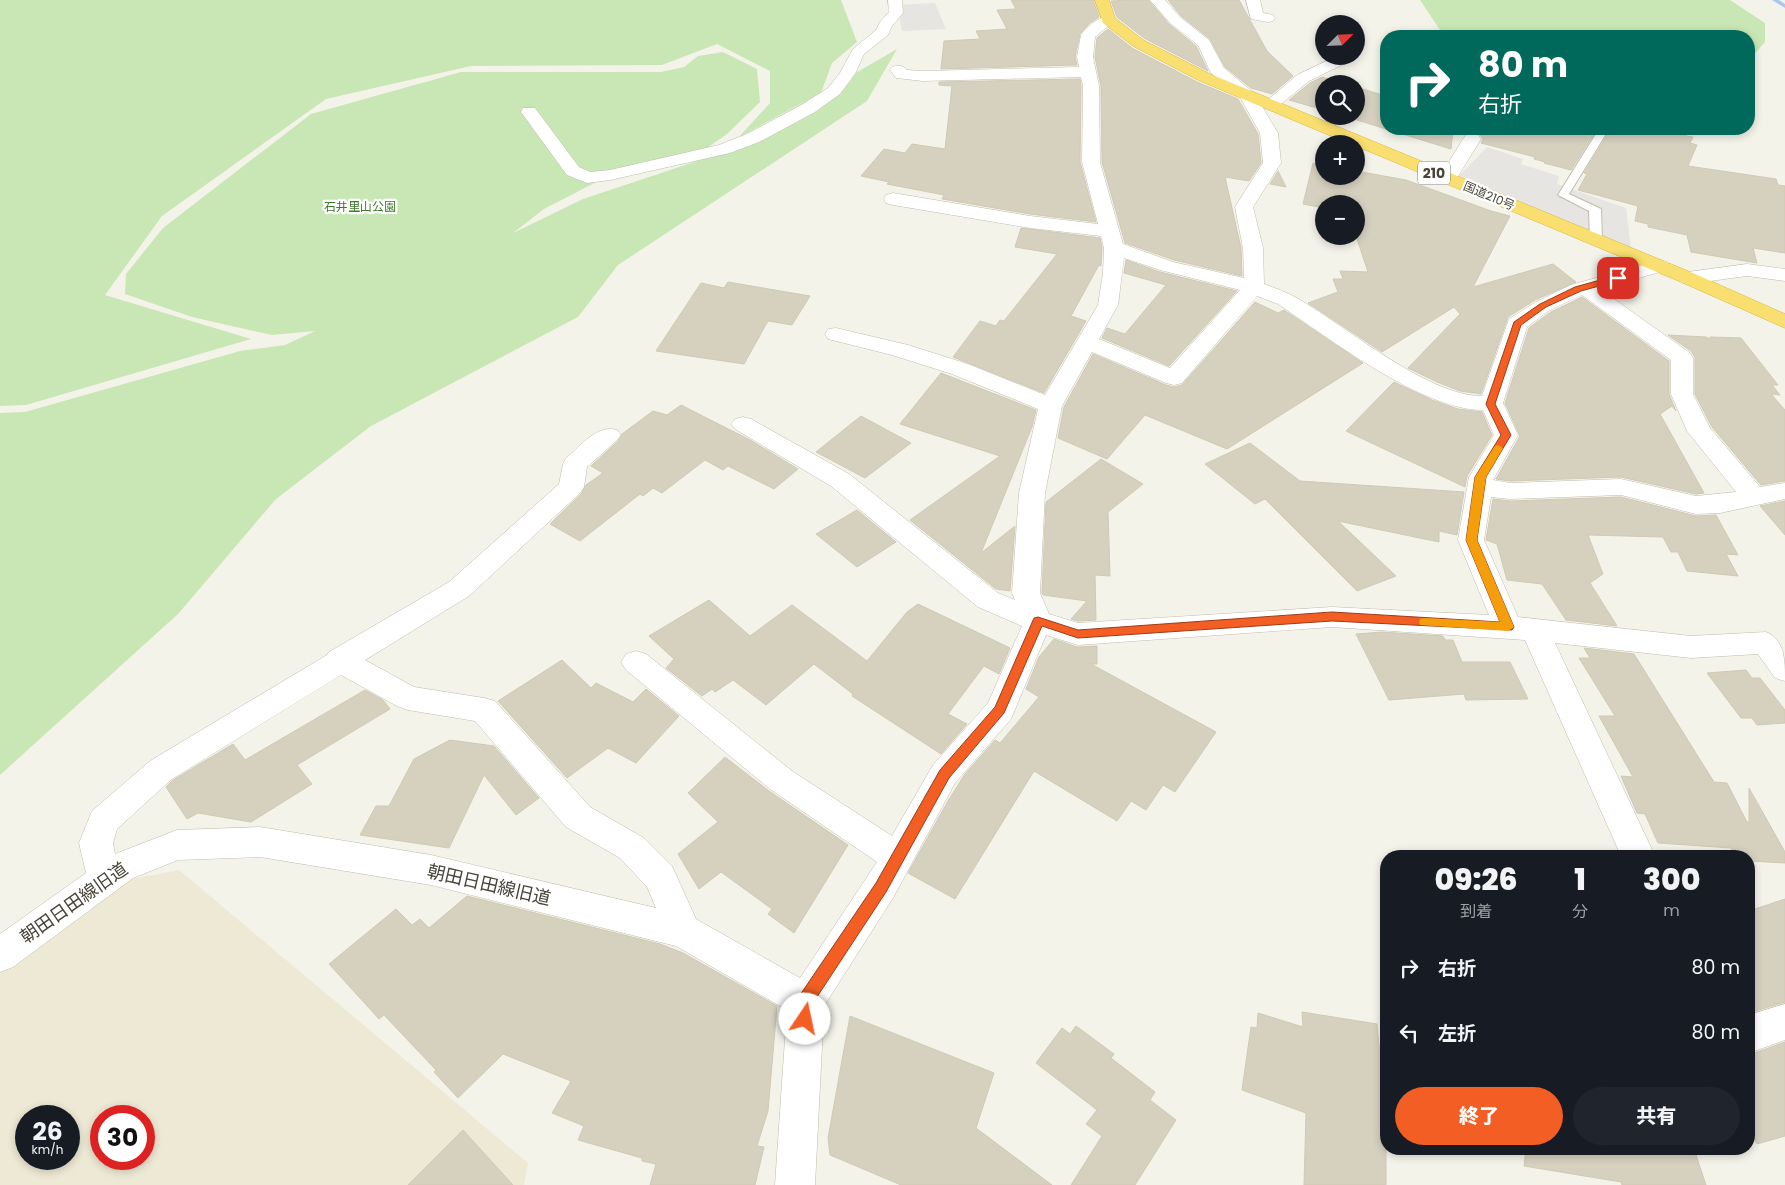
<!DOCTYPE html>
<html lang="ja">
<head>
<meta charset="utf-8">
<style>
  body { margin:0; font-family:Poppins,"Noto Sans JP",sans-serif; background:#20242c; color:#f1f3f6; height:100vh; display:flex; flex-direction:column; font-size:19px; white-space:nowrap }
  * { box-sizing:border-box; margin:0 }
  p { font-size:16px; color:#9ea1a6 }
  .icon { flex:none; width:28px; height:28px; fill:none; stroke:currentColor; stroke-width:2; stroke-linecap:round; stroke-linejoin:round }
  .map { position:relative; flex:1; overflow:hidden }
  .side { position:absolute; left:1380px; top:850px; width:375px; height:305px; display:flex; flex-direction:column; background:#171b24; border-radius:20px; box-shadow:0 2px 8px #0003 }
  .side>* { flex:none }
  .hud { position:absolute; left:1380px; top:30px; width:375px; height:105px; border-radius:20px; box-shadow:0 2px 8px #0003; background:#00695c; color:#fff; overflow:hidden }
  .needle { width:32px; rotate:66deg }
  .buttons { position:absolute; left:1315px; top:15px; display:grid; gap:10px }
  .buttons a { display:grid; place-items:center; width:50px; height:50px; border-radius:50%; background:#171b24; box-shadow:0 2px 8px #0003; font-size:25px }
  .speed { position:absolute; left:15px; top:1105px; display:flex; gap:10px; font-size:25px; font-weight:700; text-align:center }
  .speed>* { display:grid; place-content:center; width:65px; height:65px; border-radius:50%; background:#171b24; box-shadow:0 2px 8px #0003; line-height:1 }
  .speed small { font-size:12px; font-weight:400 }
  .speed .limit { border:8px solid #d22; background:#fff; color:#111 }
  .pin { position:absolute; display:grid; place-items:center; width:42px; height:42px; color:#fff; margin:-21px; border-radius:10px; box-shadow:0 2px 8px #0006 }
  .me { position:absolute; width:55px; margin:-28px; rotate:11deg; stroke-linejoin:round; filter:drop-shadow(0 0 4px #0008) }
  .turn { display:flex; align-items:center; gap:18px; height:105px; padding:0 15px; font-size:22px }
  .turn .icon { width:65px; height:65px; stroke-width:2.5 }
  .turn b { display:block; font-size:35px; line-height:42px }
  .eta { display:flex; justify-content:space-evenly; align-items:center; height:85px; text-align:center }
  .eta b { font-size:30px; font-weight:800; line-height:35px }
  .cta { display:flex; gap:10px; margin-top:auto; padding:10px 15px }
  .cta a { flex:1; height:58px; border-radius:30px; background:#f25e23; color:#fff; font-size:20px; font-weight:800; line-height:58px; text-align:center }
  .cta a+a { background:#20242c; color:#f1f3f6 }
  ul { padding:0; list-style:none }
  li { display:flex; align-items:center; gap:15px; height:65px; padding:0 15px }
  li div { flex:1 }
  li b { display:block; font-size:19px }
  li em { font-style:normal }
  .map>svg:first-child { display:block }
</style>
</head>
<body>
<div class="map">
<svg width="1785" height="1185" viewBox="0 0 1785 1185">
  <rect width="100%" height="100%" fill="#f4f3ea"/>
  <path fill="#ede9d4" fill-rule="evenodd" d="M179 870 528 1163 524 1185H0V973L127 880ZM26 1116H69V1159H26ZM101 1116H144V1159H101Z"/>
  <path fill="#c9e7b4" d="M0 0H841L857 42 832 63 821 93 897 49 867 101 618 265 578 317 371 426 276 499 178 614 0 775V413L25 412 240 351 285 345 315 331 272 335 192 317 125 294 126 274 163 228 311 114 461 72H661L684 67 698 56 723 52 757 69 760 102 727 134 694 157 602 179 544 209 513 233 583 199 709 157 811 98 738 138 770 103V71L717 44 662 65 471 66 326 99 162 216 105 295 251 339 26 405 0 406Z
    M1420 0H1730L1765 23V42L1749 60V36H1444Z"/>
  <path fill="#e6e5e1" d="M935 3 946 29 902 31 897 5Z
    M1487 147 1523 159 1521 164 1559 176 1557 184 1626 208 1631 248 1459 176Z"/>
  <g fill="none" stroke-linecap="round" stroke-linejoin="round">
    <path fill="#a9c8ee" fill-rule="evenodd" d="M1772 0H1779L1785 4V8Z"/>
  </g>
  <path fill="#d6d0bf" stroke="#d0c9b3" d="M1011 0H1093L1099 17 1090 23 1080 34 1075 57 1077 65 941 69 944 41 980 39 976 31 1007 29 997 10 1016 9Z
    M1130 0H1148L1169 24 1196 46 1208 71 1144 38 1117 17 1111 1Z
    M1168 0H1239L1267 51 1293 76 1272 94 1251 88 1225 67 1210 39 1181 16Z
    M1108 29 1132 48 1197 82 1238 99 1258 134 1261 163 1249 181 1225 177 1241 248 1242 276 1174 260 1125 243 1102 162 1101 86 1095 57 1097 38Z
    M1322 77 1344 84H1324V110L1289 100 1310 83Z
    M1080 79 1081 86 1080 162 1096 222 1030 214 942 199 944 195 887 184 889 182 861 176 884 149 905 153 912 144 945 149 952 86 939 85V82Z
    M1356 87 1386 96V129H1453L1451 149 1344 116H1356Z
    M1467 129H1597L1571 170 1544 163 1545 162 1534 159 1535 157 1481 143 1483 139 1480 134 1466 133Z
    M1611 129H1690L1686 136 1693 137 1690 143 1697 145 1688 166 1776 179 1778 185 1785 186V253L1753 248 1757 263 1691 252 1687 235 1648 227V224L1635 221 1638 206 1578 190 1587 174 1584 173Z
    M1313 163 1324 165V176H1356V171L1406 180 1491 211 1510 216 1473 287 1553 264 1576 282 1535 300 1508 317 1481 394 1460 391 1437 382 1408 368 1460 314 1454 307 1382 352 1308 303 1338 292 1333 279H1343L1340 271 1368 272 1356 236V204H1324V208L1303 204Z
    M1278 171 1286 187 1270 184Z
    M1021 228 1100 238 1102 248 1101 266 1099 265 1071 316 1086 321 1044 393 953 357 980 321 996 326 1000 320 1004 321 1057 254 1015 247Z
    M1126 260 1160 272 1237 291 1169 366 1102 338 1107 328 1125 334 1166 285 1124 273Z
    M728 282 810 296 792 325 768 321 744 364 656 351 701 283 724 288Z
    M1582 297 1669 361V394L1676 411 1672 406 1660 414 1704 493 1696 494 1621 477 1510 481 1496 479 1520 436 1505 403 1529 328 1551 312Z
    M1255 302 1278 313 1284 310 1363 363 1227 449 1145 415 1107 459 1058 438 1064 407 1093 354 1166 385 1174 387 1182 385Z
    M1668 335 1706 337 1710 339V337L1741 338 1778 385H1772L1780 395 1771 394 1785 410V481L1761 485 1712 427 1695 394V357L1691 351Z
    M941 373 1036 410 1032 427 981 553 1015 526 1010 591 996 589 910 520 1000 456 900 424Z
    M1394 382 1432 400 1458 409 1482 412 1492 435 1467 476 1465 487 1346 431Z
    M681 405 750 440 798 469 774 489 728 466 723 470 705 460 662 493 653 488 643 496 640 494 580 541 550 524 581 494 586 485 603 473 591 466 618 441 622 434 653 411 667 415Z
    M861 416 911 443 865 478 816 452Z
    M1250 443 1300 481 1464 492 1457 535 1439 531V542L1338 521 1396 576 1357 591 1265 499 1255 504 1205 464Z
    M1101 459 1143 484 1108 512 1110 576 1095 575 1096 620 1078 621 1071 619 1087 601 1043 595 1042 593 1046 502Z
    M1621 497 1696 516 1716 515 1738 555 1726 554 1738 576 1687 571 1678 552H1671L1663 537 1588 535 1603 574 1590 583 1617 626 1566 620 1542 584 1507 580 1497 544 1486 540 1493 499 1510 501Z
    M1785 501V535L1760 506Z
    M857 510 896 542 857 567 816 534Z
    M709 600 750 636 792 605 867 661 907 612 918 604 1010 648 999 674 984 666 948 714 967 724 941 754 852 696 853 694 814 664 766 705 733 680 715 692 712 689 702 696 666 668 674 659 649 636Z
    M1382 632 1443 636 1445 640H1453L1462 662H1510L1528 699 1466 700 1464 694 1389 700 1356 634Z
    M1054 639 1077 647 1097 646V664H1091L1216 732 1175 792 1163 785 1146 810 1131 801 1117 821 1034 771 955 899 908 873 948 801 965 774 995 740 1000 743 1039 697 1026 689 1039 657Z
    M1584 648 1634 654 1714 782 1727 783 1747 822H1749V788L1785 852V863L1749 861V856H1735L1731 848 1658 843 1645 814 1637 813 1621 776 1633 777 1599 716H1615L1579 658H1590Z
    M562 660 591 688 596 683 633 702 646 689 679 716 636 763 608 748 567 778 498 701Z
    M1746 670 1752 678H1760L1785 710V723L1757 725 1752 718H1741L1707 673Z
    M365 690 383 700 390 709 297 765 312 784 251 822 198 813 187 819 166 787 173 780 233 744 245 760Z
    M450 740 494 746 539 798 516 815 484 775 449 848 360 835 376 806H389L414 759Z
    M725 757 769 791 848 845 794 933 768 914 772 909 721 872 699 889 678 854 718 822 688 793Z
    M467 896 660 944 683 953 777 1006 768 1111 757 1146 764 1147 755 1185H650L656 1164 642 1161V1158L578 1140 584 1126 552 1113 571 1081 503 1054 458 1098 434 1072 436 1070 384 1015 379 1019 329 964 396 909 412 925 420 919 429 928Z
    M1785 899V1002L1749 1013V911Z
    M1302 1012 1377 1024 1379 1046 1386 1047V1185H1304L1306 1113 1242 1090 1251 1027 1257 1028 1258 1013 1303 1027Z
    M850 1016 994 1073 976 1128 1052 1185H901L830 1155 828 1138Z
    M1076 1026 1114 1054 1111 1058 1155 1092 1150 1100 1176 1120 1135 1185H1071L1102 1136 1086 1124 1097 1110 1036 1063 1062 1028 1070 1034Z
    M1785 1042V1136L1757 1144 1749 1131V1055Z
    M463 1130 513 1185H408Z
    M1526 1149H1694L1706 1185H1622L1621 1182 1524 1166Z"/>
  <g fill="none" stroke-linecap="round" stroke-linejoin="round">
    <defs>
      <path id="lane" d="M1599 129H1609L1569 194 1601 209 1602 240 1596 243 1590 240 1589 211 1558 195Z"/>
      <path id="street" d="M888 0H902L903 13 892 26 888 35 864 54 855 74 840 94 815 112 759 142 730 153 610 180 587 183 567 175 521 112 523 108H535L579 167 590 172 610 170 719 145 747 134 803 104 828 88 840 73 853 49 876 30 880 22 889 12Z
        M1150 0H1165L1180 17 1209 40 1224 68 1254 93 1278 133 1281 163 1253 207 1263 248 1264 284C1274 288 1284 291 1293 296 1343 323 1426 396 1482 396L1509 319 1536 302 1571 285 1660 260 1667 262 1670 266 1667 270 1600 289 1690 353 1693 358V394L1710 428 1760 487 1785 483V499L1720 513 1696 514 1621 495 1510 499 1491 497 1484 540 1518 617 1691 636 1766 632C1785 640 1785 660 1785 681L1775 678 1758 654 1691 658 1555 643 1655 856H1621L1525 640 1332 627 1078 645 1046 635 1011 719 955 783 893 898 824 1006 815 1185H775L787 1010 676 946 431 885 260 857 178 860 133 878 13 967 0 972V934L86 873 79 843 92 811 150 761 327 655 329 652 449 582 559 484 563 464 566 458C581 446 597 424 617 430L621 435 617 440 587 467 584 487 580 493 469 596 365 660 414 687 484 698 495 701 590 807 644 838 672 866 696 919 800 978 877 862 770 789 626 670 621 662 626 654 636 651 646 654 792 771 892 836 933 765 988 703 1022 626 978 607 831 486 735 429 731 424 735 419 743 417 751 419 849 474 998 593 1015 600 1012 593 1019 493 1038 409 952 374 892 355 828 339 825 334 828 329 836 328 908 345 968 364 1045 395 1098 305 1103 273 1104 248 1101 236 1030 228 893 205 886 203 884 199 886 195 893 193 1030 216 1098 224 1082 162 1083 86 1081 77 923 81 896 78 890 70 892 67C899 65 902 65 907 70L923 71 1079 67 1077 57 1081 35C1087 26 1102 14 1113 17L1115 20 1095 37 1093 57 1099 86 1100 162 1123 244 1173 262 1244 278 1243 248 1235 207 1263 163 1260 133 1241 99 1211 73 1198 45 1170 23ZM1124 258 1160 270 1240 290 1170 368 1099 339 1118 305ZM1582 295 1671 360V394L1687 431 1736 492 1696 496 1621 479 1510 483 1493 480 1518 435 1503 403 1527 327 1550 310ZM1257 296 1278 304C1329 338 1422 410 1483 410L1494 435 1469 477 1458 540 1489 615 1332 607 1078 623 1049 614 1040 593 1045 493 1062 406 1092 352 1166 383 1174 385 1182 383ZM341 675 397 706 408 710 475 721 566 827 620 858 647 887 656 908 431 855 260 827 177 830 115 854 113 843 117 829 172 779Z
        M1246 0H1260L1263 13 1273 15 1275 18 1273 21 1268 22 1251 19Z
        M1337 56H1357L1354 59 1309 81 1276 108H1264L1262 105 1297 75Z
        M1472 134 1478 135 1481 139 1457 178 1454 182 1448 183 1442 182 1439 178 1463 139 1466 135Z
        M1747 264 1785 269V281L1747 276 1688 284 1681 282 1678 278 1681 274 1688 272Z
        M1785 1004V1040L1749 1053V1015Z"/>
      <path id="highway" d="M1095 0H1109L1115 18 1143 40 1210 74 1695 274 1785 314V328L1681 282 1356 146V144H1350L1198 80 1133 46 1103 23Z"/>
    </defs>
    <use href="#lane" stroke="#c0bcac" stroke-width="2"/>
    <use href="#street" stroke="#c0bcac" stroke-width="1"/>
    <use href="#highway" stroke="#d9b540" stroke-width="1"/>
    <use href="#lane" fill="#fff" fill-rule="evenodd"/>
    <use href="#street" fill="#fff" fill-rule="evenodd"/>
    <use href="#highway" fill="#f9de70" fill-rule="evenodd"/>
  </g>
  <path fill="#f25e23" stroke="#9d3d17" d="M1618 275 1621 276V280L1581 291 1546 307 1521 325 1495 404 1511 435 1486 477 1477 540 1514 627 1512 630 1332 621 1078 638 1042 626 1004 713 949 778 886 892 813 1003 810 1025 805 1027 799 1025 797 1019 800 995 876 883 940 770 995 707 1034 618 1038 617 1078 630 1332 612 1500 622 1466 540 1475 477 1501 435 1486 404 1514 322 1540 304 1575 287Z"/>
  <path fill="#f59e0b" d="M1498 445 1503 448 1486 477 1477 540 1514 627 1508 631 1420 625 1419 622 1420 619 1424 618 1500 622 1466 540 1475 477 1495 446Z"/>
  <g text-anchor="middle" stroke-width="4.5" stroke-linejoin="round" paint-order="stroke">
    <g font-size="12" fill="#484438" stroke="#fff">
      <text transform="translate(1489 196) rotate(23)" y="4">国道210号</text>
    </g>
    <g font-size="12" fill="#3f792c" stroke="#fff">
      <text x="360" y="211">石井里山公園</text>
    </g>
    <rect fill="#fff" stroke="#7f7c74" stroke-width="1" x="1418" y="161.5" width="32" height="23" rx="4"/>
    <g font-size="14" font-weight="bold" fill="#484438">
      <text x="1434" y="178">210</text>
    </g>
    <g font-size="18" fill="#484438" stroke="#fff">
      <text transform="translate(489 885) rotate(13)" y="6">朝田日田線旧道</text>
      <text transform="translate(74 903) rotate(-35)" y="6">朝田日田線旧道</text>
    </g>
  </g>
</svg>
<div class="buttons">
<a><svg class="needle" viewBox="-14 -14 28 28"><path d="M0-13l5 13h-10z" fill="#e53935"/><path d="M0 13l5-13h-10z" fill="#9ea1a6"/></svg></a>
<a><svg class="icon" aria-label="search" viewBox="0 0 24 24"><circle cx="10" cy="10" r="6"/><path d="M15 15l6 6"/></svg></a>
<a>+</a>
<a>−</a>
</div>
<div class="speed"><div>26<small>km/h</small></div><div class="limit">30</div></div>
<div class="pin" style="left:1618px;top:278px;background:#d93025"><svg class="icon" aria-label="arrive" viewBox="0 0 24 24"><path d="M6 21V4h12l-3 4 3 4H6"/></svg></div>
<svg class="me" style="left:805px;top:1019px" viewBox="-20 -20 40 40"><circle r="19" fill="#fff"/><path d="M0-13L10 11 0 6-10 11z" fill="#f25e23"/></svg>
<div class="hud">
<div class="turn"><svg class="icon" aria-label="right" viewBox="0 0 24 24"><path d="M7 20v-9h11M14 6l5 5-5 5"/></svg><div><b>80 m</b>右折</div></div>
</div>
<section class="side">
<div class="eta">
<div><b>09:26</b><p>到着</p></div>
<div><b>1</b><p>分</p></div>
<div><b>300</b><p>m</p></div>
</div>
<ul>
<li><svg class="icon" aria-label="right" viewBox="0 0 24 24"><path d="M7 20v-9h11M14 6l5 5-5 5"/></svg><div><b>右折</b></div><em>80 m</em></li>
<li><svg class="icon" aria-label="left" viewBox="0 0 24 24"><path d="M17 20v-9H6M10 6l-5 5 5 5"/></svg><div><b>左折</b></div><em>80 m</em></li>
</ul>
<div class="cta"><a>終了</a><a>共有</a></div>
</section>
</div>
</body>
</html>
